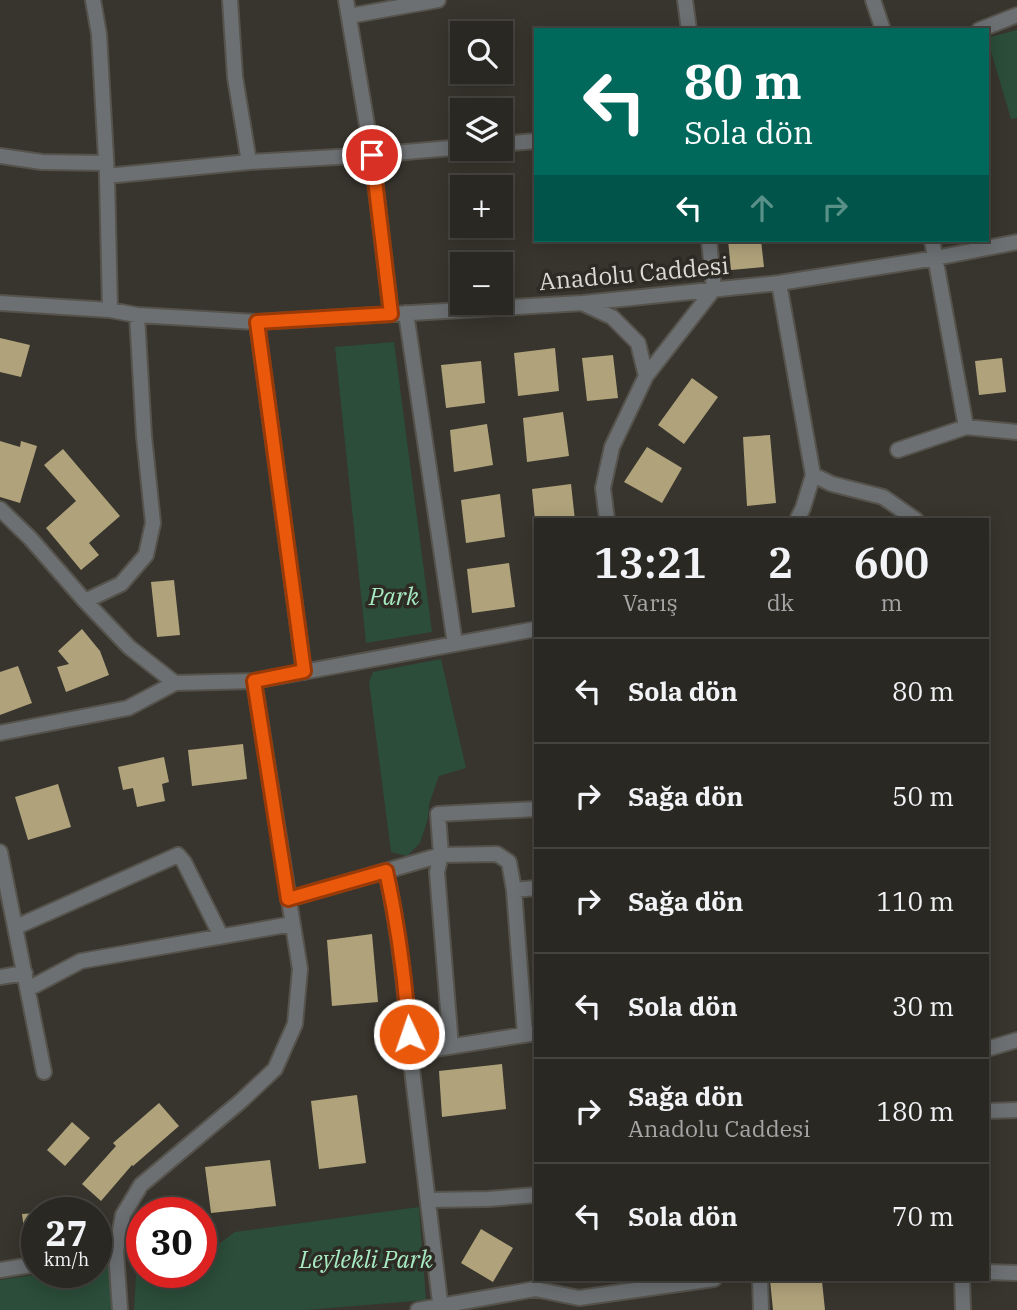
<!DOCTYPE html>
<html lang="tr">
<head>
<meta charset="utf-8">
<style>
  body { margin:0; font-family:"IBM Plex Serif",serif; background:#32302a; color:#f1f3f6; height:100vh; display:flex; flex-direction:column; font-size:26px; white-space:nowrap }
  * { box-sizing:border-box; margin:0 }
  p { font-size:23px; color:#a5a6a5 }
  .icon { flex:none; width:38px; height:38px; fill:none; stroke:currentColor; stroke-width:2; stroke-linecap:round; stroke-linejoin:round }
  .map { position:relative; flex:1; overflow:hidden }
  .side { position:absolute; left:534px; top:518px; width:455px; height:763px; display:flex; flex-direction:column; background:#2a2822; border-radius:0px; box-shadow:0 4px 18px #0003,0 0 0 2px #464440 }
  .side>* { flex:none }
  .top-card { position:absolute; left:534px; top:28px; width:455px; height:214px; border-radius:0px; box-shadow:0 4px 18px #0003,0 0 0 2px #464440; background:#00695c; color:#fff; overflow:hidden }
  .fabs { position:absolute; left:450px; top:21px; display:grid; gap:14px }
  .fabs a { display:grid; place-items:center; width:63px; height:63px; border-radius:0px; background:#2a2822; box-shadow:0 4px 18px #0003,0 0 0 2px #464440; font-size:35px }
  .speed { position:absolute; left:21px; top:1197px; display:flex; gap:14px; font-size:35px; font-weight:700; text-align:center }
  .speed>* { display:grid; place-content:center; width:91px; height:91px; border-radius:50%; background:#2a2822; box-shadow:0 4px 18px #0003,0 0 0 2px #464440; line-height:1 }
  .speed small { font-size:18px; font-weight:400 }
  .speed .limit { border:10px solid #d22; background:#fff; color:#111 }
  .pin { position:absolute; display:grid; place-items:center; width:60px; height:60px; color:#fff; margin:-30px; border:4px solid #fff; border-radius:50%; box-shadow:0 2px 7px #0007 }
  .me { position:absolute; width:77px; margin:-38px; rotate:357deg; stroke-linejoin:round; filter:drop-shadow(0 0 5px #0008) }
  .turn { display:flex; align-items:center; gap:24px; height:147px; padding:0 35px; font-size:32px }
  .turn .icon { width:91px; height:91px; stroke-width:2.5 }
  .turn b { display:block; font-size:49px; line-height:60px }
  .lanes { display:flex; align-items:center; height:66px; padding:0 35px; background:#0003; justify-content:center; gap:35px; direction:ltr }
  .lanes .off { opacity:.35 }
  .eta { display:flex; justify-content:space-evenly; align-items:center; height:119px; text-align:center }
  .eta b { font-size:42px; font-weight:600; line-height:49px }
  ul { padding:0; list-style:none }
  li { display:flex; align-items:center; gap:21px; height:105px; padding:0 35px; border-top:2px solid #464440 }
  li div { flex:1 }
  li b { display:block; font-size:26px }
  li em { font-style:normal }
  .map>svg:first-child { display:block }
</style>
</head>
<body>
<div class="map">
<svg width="1017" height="1310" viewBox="0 0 1017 1310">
  <rect width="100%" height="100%" fill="#38352e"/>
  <path fill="#2b4d39" d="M1017 30V118L1011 119 987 38Z
    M394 342 432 632 366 643 335 347Z
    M441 659 466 768 439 776 429 804 428 818 420 843 407 856 391 852 369 682 373 672Z
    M419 1207 426 1300 306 1310H134L137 1258 142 1257V1272H201V1248L216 1246 235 1232Z
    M109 1265 112 1310H0V1280L55 1272H96V1266Z"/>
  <path fill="#b0a37b" d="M728 240H761L764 267 731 270Z
    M0 338 30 345 21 377 0 372Z
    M555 348 559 391 518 396 514 353Z
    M613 355 618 398 587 401 582 358Z
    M1002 358 1006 392 979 395 975 361Z
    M481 361 485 403 446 408 441 365Z
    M692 378 718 397 684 444 658 425Z
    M563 412 569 456 527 462 523 418Z
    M487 424 493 465 454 472 450 430Z
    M770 435 776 503 747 506 743 437Z
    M0 441 20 447 21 441 37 446 20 503 0 497Z
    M647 447 682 468 662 503 624 482Z
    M63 449 120 516 89 543 99 555 81 570 46 528 76 501 44 465Z
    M571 484 575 520H535L532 489Z
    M500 494 505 537 466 543 461 500Z
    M509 563 515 607 472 613 467 569Z
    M174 580 180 635 157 637 151 582Z
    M82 629 100 651 109 675 66 692 57 667 69 664 58 651Z
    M18 666 32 703 0 715V672Z
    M243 744 247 779 192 786 188 750Z
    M164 757 169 782 162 784 165 801 137 807 133 788 123 790 118 767Z
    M58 784 71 827 28 840 15 797Z
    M372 934 378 1002 332 1006 327 940Z
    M502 1064 506 1109 442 1117 439 1071Z
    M357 1095 366 1163 319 1169 311 1101Z
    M159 1103 179 1126 133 1166 132 1165 101 1201 82 1184 116 1146 113 1143Z
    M72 1122 90 1138 65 1166 47 1150Z
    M270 1160 276 1206 211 1213 205 1167Z
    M37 1213V1252L27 1253 22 1214Z
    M481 1229 513 1248 493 1282 461 1263Z
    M770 1280 822 1281 825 1310H773Z"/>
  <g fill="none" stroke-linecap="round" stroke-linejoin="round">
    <defs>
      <path id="minor" d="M93 0 99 34 107 176 110 310
        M346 0 372 155 391 314
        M685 0 689 30
        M873 0 883 30
        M349 16 438 0
        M979 30 1017 15
        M500 144 536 141
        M0 156 42 162 106 163
        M249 162 372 155 462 147
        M107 176 249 162 235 77 230 0
        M932 240 966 427
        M779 283 813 475 803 508 797 520
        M0 303 110 310 137 315 257 322 583 303 779 283 936 258 1017 242
        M584 304 612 317 638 343 646 376
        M406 313 455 644
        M257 322 304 672
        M898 450 966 427 1017 432
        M813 475 832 484 883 497 916 520
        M0 509 30 538 85 601 129 647 175 683
        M607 520 603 488 612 447 646 376 714 289 709 240
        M85 601 121 584 146 555 153 523 144 436 137 315
        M0 733 128 708 175 683 254 681
        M0 852 44 1072
        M514 890 536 888
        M288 899 386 871
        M16 927 178 855 184 862 221 936
        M0 977 25 973
        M28 989 81 961 292 924
        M525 1035 514 890 509 862 497 854 441 855 386 871C399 931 406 992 410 1053L536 1033
        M451 1046 437 872 441 855 438 814 536 809
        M987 1049 1017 1040
        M410 1053 441 1310
        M987 1111 1017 1110
        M428 1200 488 1199 536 1195
        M96 1255 116 1251
        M0 1270 37 1264
        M987 1272 1017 1273
        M760 1279 761 1310
        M962 1279 963 1310
        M120 1310 116 1251 123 1215 141 1185 241 1101 275 1069 295 1024 300 969 254 681 536 629
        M418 1310 535 1289 579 1298 714 1279"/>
    </defs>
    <use href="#minor" stroke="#55534c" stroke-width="18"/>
    <use href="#minor" stroke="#6d7073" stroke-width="14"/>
  </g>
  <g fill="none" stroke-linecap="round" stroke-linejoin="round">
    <defs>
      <path id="route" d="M372 155 391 314 257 322 304 671 254 681 288 899 386 871C398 925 405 979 409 1034"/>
    </defs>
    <use href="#route" stroke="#983908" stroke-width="18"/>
    <use href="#route" stroke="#ea580c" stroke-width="12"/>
  </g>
  <g text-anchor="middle" stroke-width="7" stroke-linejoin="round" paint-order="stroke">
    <g font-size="24" fill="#dad9d4" stroke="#2d2b24">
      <text transform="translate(634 274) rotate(-5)" y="8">Anadolu Caddesi</text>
    </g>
    <g font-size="24" font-style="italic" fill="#a7eac2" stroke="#2d2b24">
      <text x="394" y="605">Park</text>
      <text x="366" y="1268">Leylekli Park</text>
    </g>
  </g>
</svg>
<div class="fabs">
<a><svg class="icon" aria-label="search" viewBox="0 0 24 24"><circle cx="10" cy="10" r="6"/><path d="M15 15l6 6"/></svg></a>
<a><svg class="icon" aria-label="layers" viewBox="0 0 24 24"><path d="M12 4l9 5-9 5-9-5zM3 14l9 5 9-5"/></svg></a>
<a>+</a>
<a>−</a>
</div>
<div class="speed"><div>27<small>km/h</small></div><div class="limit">30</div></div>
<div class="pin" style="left:372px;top:155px;background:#d93025"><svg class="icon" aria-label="arrive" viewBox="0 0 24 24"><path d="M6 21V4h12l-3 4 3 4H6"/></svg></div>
<svg class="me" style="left:409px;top:1034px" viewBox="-20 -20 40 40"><circle r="17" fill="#ea580c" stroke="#fff" stroke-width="3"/><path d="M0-11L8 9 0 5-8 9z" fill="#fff"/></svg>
<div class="top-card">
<div class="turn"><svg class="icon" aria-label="left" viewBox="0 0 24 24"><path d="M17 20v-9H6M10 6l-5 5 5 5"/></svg><div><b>80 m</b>Sola dön</div></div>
<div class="lanes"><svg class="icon" aria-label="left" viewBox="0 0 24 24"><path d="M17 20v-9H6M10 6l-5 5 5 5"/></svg><svg class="icon off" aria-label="ahead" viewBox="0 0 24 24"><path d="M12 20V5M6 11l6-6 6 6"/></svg><svg class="icon off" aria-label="right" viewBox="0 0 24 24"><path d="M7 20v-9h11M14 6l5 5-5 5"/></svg></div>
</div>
<section class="side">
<div class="eta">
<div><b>13:21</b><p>Varış</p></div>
<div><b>2</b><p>dk</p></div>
<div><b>600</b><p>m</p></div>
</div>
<ul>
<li><svg class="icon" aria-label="left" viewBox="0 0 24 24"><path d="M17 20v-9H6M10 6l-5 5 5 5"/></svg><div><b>Sola dön</b></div><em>80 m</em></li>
<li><svg class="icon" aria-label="right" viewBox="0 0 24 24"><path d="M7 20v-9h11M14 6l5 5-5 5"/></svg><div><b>Sağa dön</b></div><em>50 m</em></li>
<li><svg class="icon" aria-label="right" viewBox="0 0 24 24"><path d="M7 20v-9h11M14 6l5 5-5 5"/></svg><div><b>Sağa dön</b></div><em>110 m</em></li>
<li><svg class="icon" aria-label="left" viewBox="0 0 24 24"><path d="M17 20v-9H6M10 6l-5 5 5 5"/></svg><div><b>Sola dön</b></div><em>30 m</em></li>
<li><svg class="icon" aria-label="right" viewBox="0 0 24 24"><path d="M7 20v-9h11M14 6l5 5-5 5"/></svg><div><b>Sağa dön</b><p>Anadolu Caddesi</p></div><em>180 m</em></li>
<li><svg class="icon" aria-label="left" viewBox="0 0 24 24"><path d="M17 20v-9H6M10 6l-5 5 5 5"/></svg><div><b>Sola dön</b></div><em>70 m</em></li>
</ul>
</section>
</div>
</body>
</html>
